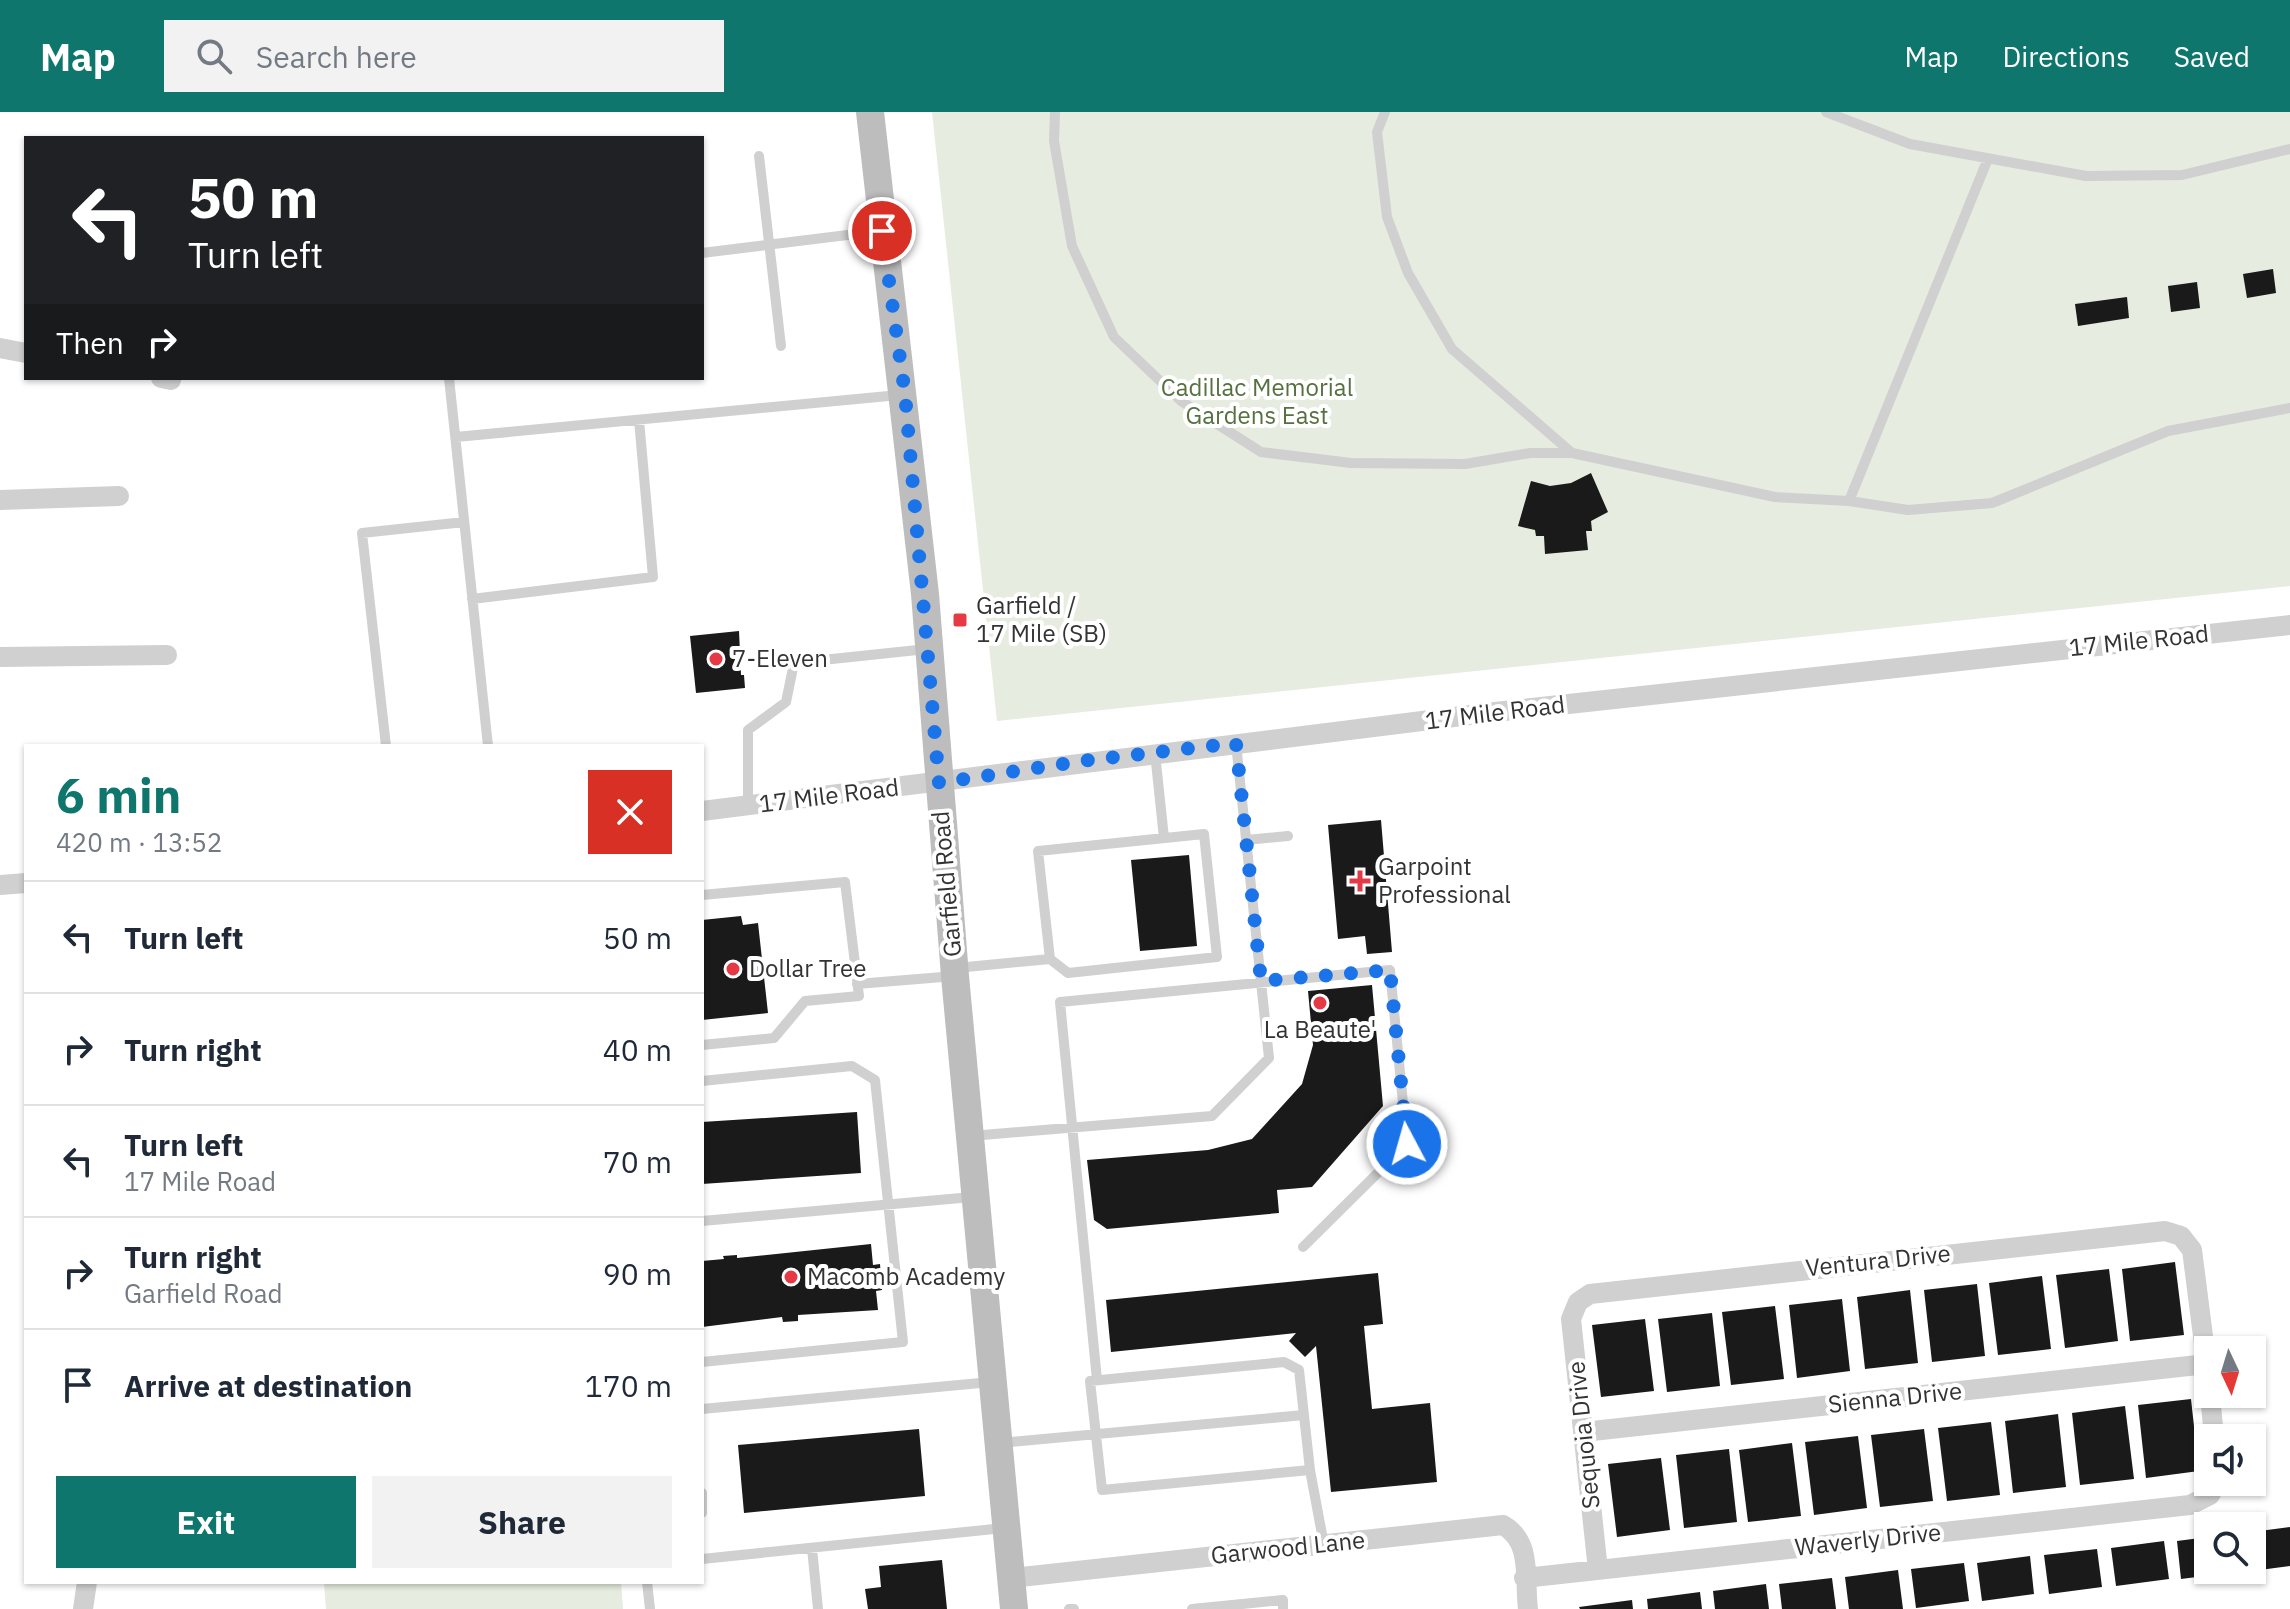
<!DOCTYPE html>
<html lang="en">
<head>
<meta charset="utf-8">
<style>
  body { margin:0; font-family:"IBM Plex Sans",sans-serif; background:#f2f2f3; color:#1f2937; height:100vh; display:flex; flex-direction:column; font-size:30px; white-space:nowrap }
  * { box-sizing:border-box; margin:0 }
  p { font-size:26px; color:#747a83 }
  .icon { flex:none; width:44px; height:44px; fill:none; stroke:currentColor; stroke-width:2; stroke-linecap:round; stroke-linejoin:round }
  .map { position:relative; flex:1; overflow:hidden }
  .panel { position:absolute; left:24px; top:632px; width:680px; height:840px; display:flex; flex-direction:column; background:#fff; border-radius:0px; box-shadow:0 2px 6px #0004 }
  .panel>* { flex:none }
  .guide { position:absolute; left:24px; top:24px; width:680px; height:244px; border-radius:0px; box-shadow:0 2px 6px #0004; background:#202124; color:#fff; overflow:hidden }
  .needle { width:52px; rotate:176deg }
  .fabs { position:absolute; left:2194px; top:1224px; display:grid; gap:16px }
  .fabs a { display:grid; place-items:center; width:72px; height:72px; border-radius:0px; background:#fff; box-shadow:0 2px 6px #0004; font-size:40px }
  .pin { position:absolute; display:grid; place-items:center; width:68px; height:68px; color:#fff; margin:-34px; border:4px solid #fff; border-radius:50%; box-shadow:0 2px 8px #0007 }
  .me { position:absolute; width:88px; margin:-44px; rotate:354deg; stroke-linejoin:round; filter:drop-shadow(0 0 6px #0008) }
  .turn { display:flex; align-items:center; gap:28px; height:168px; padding:0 32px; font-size:36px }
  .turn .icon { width:104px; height:104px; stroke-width:2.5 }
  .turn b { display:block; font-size:56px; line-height:68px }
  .then { display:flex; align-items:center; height:76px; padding:0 32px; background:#0003; gap:16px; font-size:30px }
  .round { display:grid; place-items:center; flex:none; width:84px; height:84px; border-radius:0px; background:#f2f2f3 }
  .overview { display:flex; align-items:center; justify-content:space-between; height:136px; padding:0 32px }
  h1 { font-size:48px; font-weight:700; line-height:60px; color:#0f766e }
  .button { display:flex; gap:16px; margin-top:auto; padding:16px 32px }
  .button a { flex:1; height:92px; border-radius:0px; background:#0f766e; color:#fff; font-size:32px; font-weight:700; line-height:92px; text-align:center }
  .button a+a { background:#f2f2f3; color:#1f2937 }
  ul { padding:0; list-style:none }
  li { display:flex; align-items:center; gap:24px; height:112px; padding:0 32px; border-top:2px solid #e0e1e3 }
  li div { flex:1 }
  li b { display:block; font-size:30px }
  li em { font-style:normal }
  header { display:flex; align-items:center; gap:48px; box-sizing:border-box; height:112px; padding:0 40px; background:#0f766e; color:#fff }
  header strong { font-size:38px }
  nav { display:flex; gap:44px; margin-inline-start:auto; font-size:28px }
  .search { width:560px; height:72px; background:#f2f2f3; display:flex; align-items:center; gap:20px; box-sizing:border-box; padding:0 28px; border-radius:0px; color:#747a83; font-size:30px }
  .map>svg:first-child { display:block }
</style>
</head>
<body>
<header>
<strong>Map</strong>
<div class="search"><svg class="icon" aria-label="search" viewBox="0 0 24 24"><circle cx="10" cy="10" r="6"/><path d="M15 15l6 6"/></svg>Search here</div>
<nav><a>Map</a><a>Directions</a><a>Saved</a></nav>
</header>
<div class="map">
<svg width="2290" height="1497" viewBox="0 0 2290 1497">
  <rect width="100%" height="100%" fill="#fff"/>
  <path fill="#e6ecdf" d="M932 0H2290V474L997 609Z
    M324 1470H621L623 1497H326Z"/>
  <path fill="#1a1a1a" d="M2273 157 2276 181 2247 186 2243 162Z
    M2197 170 2200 196 2171 200 2168 174Z
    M2127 185 2129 206 2078 214 2075 192Z
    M1591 361 1608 400 1591 409 1592 419H1586L1588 438 1545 442 1544 424H1536L1535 418 1518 414 1531 369 1550 374 1571 371Z
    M739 519 741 563H744L745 576 696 581 690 524Z
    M1381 708 1392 840 1367 842 1365 824 1338 827 1328 713Z
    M1189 743 1197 834 1140 839 1131 748Z
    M741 804 743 813 758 811 768 901 702 908V808Z
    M1372 873 1383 994 1312 1075 1277 1078 1279 1101 1107 1117 1094 1108 1087 1048 1208 1038 1252 1027 1302 972 1313 933 1308 879Z
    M857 1000 861 1061 702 1072V1010Z
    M871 1132 873 1153 880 1152 882 1178 876 1179 878 1198 798 1203V1209L783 1210 782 1205 702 1215V1149L724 1147 723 1144 737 1143V1146Z
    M2175 1150 2184 1223 2130 1229 2122 1157Z
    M2109 1157 2118 1229 2065 1236 2056 1163Z
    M1378 1161 1383 1212 1364 1214 1372 1297 1430 1291 1437 1370 1331 1380 1316 1234 1305 1245 1289 1229 1296 1221 1111 1240 1106 1188Z
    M2042 1164 2051 1237 1998 1243 1989 1171Z
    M1977 1172 1985 1244 1932 1250 1924 1178Z
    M1910 1178 1918 1251 1865 1257 1857 1185Z
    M1842 1187 1850 1259 1797 1266 1789 1193Z
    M1775 1194 1784 1267 1731 1273 1722 1200Z
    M1712 1201 1720 1274 1667 1280 1658 1207Z
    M1645 1207 1654 1279 1601 1285 1592 1213Z
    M2191 1287 2199 1359 2146 1366 2138 1293Z
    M2125 1294 2134 1367 2080 1373 2072 1301Z
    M2058 1302 2066 1375 2013 1381 2005 1309Z
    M1991 1310 2000 1383 1947 1389 1938 1316Z
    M919 1317 925 1384 744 1401 738 1333Z
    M1924 1317 1933 1389 1880 1395 1871 1323Z
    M1858 1324 1867 1396 1814 1403 1805 1330Z
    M1792 1331 1801 1404 1748 1410 1739 1338Z
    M1729 1337 1737 1410 1684 1416 1676 1343Z
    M1661 1346 1670 1418 1617 1425 1608 1352Z
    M2290 1415V1454L2252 1459V1420Z
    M2208 1425V1458L2236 1460 2181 1467 2177 1429Z
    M2164 1429 2169 1467 2116 1474 2111 1436Z
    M2097 1437 2102 1475 2049 1482 2044 1443Z
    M2030 1444 2034 1482 1982 1489 1977 1451Z
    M942 1448 947 1497H868L865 1477 881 1475 879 1454Z
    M1964 1451 1969 1489 1916 1496 1911 1457Z
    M1898 1458 1903 1497H1849L1845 1465Z
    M1832 1466 1836 1497H1782L1779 1472Z
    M1766 1472 1769 1497H1715L1713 1479Z
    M1700 1480 1702 1497H1648L1647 1487Z
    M1632 1488 1633 1497H1580L1579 1495Z"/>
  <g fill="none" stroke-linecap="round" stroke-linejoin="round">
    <path stroke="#d0d0d0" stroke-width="10" d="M1055 0 1054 29 1072 134 1114 225 1181 289 1261 340 1351 351 1465 352 1530 341H1572
      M1385 0 1377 20 1387 105 1408 161 1452 237 1572 341 1775 385 1849 389 1908 398 1992 391 2168 319 2290 296
      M1826 0 1910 32 2086 64 2182 63 2290 37
      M759 44 781 234
      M702 141 880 119
      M449 266 488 634
      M456 325 899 283
      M1849 389 1987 49
      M472 487 653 465 639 308
      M386 634 362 421 464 410
      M1155 641 1164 726
      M748 693V618L786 590 794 551 927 537
      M1246 728 1288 724
      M702 783 845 770 859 884 805 889 774 926 702 933
      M956 856 1050 847 1038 739 1204 722 1217 845 1068 861 1050 847
      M857 872 955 864
      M702 969 852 954 875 968 903 1230 702 1250
      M971 1024 1212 1004 1269 946 1236 631
      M702 1109 972 1085
      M1097 1268 1060 890 1390 858 1407 1032 1303 1135
      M702 1297 991 1270
      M1000 1331 1304 1303
      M1310 1358 1102 1378 1090 1269 1284 1250 1299 1258 1310 1358 1324 1433
      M702 1381V1401
      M812 1436 818 1497
      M702 1447 1004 1416
      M647 1470 650 1497
      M1069 1497H1074
      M1192 1497 1283 1488V1497"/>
    <path stroke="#d0d0d0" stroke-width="20" d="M0 236 26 241
      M161 266 171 268
      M0 388 119 384
      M0 545 167 543
      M702 699 1486 601 2290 513
      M0 773 26 771
      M2210 1282 2214 1326
      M1583 1320 2207 1252
      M1598 1458 1571 1207 1578 1190 1590 1182 2165 1119 2181 1124 2192 1138 2208 1263
      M1011 1466 1503 1413C1533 1430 1524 1467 1528 1497
      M1524 1466 2190 1393 2210 1383 2217 1370
      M83 1497 87 1470"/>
    <path stroke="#bdbdbd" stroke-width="28" d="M870 0 925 482 955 864 1014 1497"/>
  </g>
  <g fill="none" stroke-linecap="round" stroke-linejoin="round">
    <path stroke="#1a73e8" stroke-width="14" stroke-dasharray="0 25.2" d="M882 119 905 282 939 671 1082 649 1236 631 1261 869 1390 858 1407 1032"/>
  </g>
  <g fill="#e63946" stroke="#fff" stroke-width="3">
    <rect x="952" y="500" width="16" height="16" rx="4"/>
    <circle cx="716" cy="547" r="8"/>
    <path d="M1356 757h8v8h8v8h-8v8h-8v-8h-8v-8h8z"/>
    <circle cx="733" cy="857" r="8"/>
    <circle cx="1320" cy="891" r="8"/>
    <circle cx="791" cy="1165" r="8"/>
  </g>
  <g text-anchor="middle" stroke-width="8" stroke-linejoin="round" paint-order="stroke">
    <g font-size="24" fill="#56703f" stroke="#fff">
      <text x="1257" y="284">Cadillac Memorial<tspan x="1257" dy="28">Gardens East</tspan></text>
    </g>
    <g font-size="24" fill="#333" stroke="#fff" text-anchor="start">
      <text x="976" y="502">Garfield /<tspan x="976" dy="28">17 Mile (SB)</tspan></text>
      <text x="732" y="555">7-Eleven</text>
      <text x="1378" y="763">Garpoint<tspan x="1378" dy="28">Professional</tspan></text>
      <text x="749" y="865">Dollar Tree</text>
      <text x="1320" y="926" text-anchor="middle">La Beaute'</text>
      <text x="807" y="1173">Macomb Academy</text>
    </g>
    <g font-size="24" fill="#333" stroke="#fff">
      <text transform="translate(2139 529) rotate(-6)" y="8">17 Mile Road</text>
      <text transform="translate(1495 601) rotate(-7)" y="8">17 Mile Road</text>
      <text transform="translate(829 684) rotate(-7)" y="8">17 Mile Road</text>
      <text transform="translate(947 772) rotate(-95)" y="8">Garfield Road</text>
      <text transform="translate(1878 1149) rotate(-6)" y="8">Ventura Drive</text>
      <text transform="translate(1895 1286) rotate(-6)" y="8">Sienna Drive</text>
      <text transform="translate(1584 1323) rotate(-96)" y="8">Sequoia Drive</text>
      <text transform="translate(1868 1428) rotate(-6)" y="8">Waverly Drive</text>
      <text transform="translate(1288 1436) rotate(-6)" y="8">Garwood Lane</text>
    </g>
  </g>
</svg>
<div class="fabs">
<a><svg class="needle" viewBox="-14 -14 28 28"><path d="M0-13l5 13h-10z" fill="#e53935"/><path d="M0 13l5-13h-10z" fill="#747a83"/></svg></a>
<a><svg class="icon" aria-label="sound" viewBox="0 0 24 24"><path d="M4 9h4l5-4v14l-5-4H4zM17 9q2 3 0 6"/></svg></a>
<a><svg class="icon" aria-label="search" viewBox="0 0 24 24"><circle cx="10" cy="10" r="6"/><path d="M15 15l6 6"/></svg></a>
</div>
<div class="pin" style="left:882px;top:119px;background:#d93025"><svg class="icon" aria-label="arrive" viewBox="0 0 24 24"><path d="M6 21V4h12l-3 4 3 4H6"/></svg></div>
<svg class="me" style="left:1407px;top:1032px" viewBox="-20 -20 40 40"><circle r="17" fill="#1a73e8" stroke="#fff" stroke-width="3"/><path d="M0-11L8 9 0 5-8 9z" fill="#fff"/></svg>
<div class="guide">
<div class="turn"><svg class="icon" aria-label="left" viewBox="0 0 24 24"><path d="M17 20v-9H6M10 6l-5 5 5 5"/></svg><div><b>50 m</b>Turn left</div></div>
<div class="then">Then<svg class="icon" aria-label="right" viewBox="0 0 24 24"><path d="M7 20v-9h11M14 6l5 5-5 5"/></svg></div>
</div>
<section class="panel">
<div class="overview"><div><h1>6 min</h1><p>420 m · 13:52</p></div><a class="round" style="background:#d93025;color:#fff"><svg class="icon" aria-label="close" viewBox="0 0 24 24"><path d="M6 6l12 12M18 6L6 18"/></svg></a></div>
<ul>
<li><svg class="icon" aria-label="left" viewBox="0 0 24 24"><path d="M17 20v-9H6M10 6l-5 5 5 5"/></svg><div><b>Turn left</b></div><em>50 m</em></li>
<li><svg class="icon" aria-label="right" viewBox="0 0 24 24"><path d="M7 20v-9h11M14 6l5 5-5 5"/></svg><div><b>Turn right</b></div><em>40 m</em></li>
<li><svg class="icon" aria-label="left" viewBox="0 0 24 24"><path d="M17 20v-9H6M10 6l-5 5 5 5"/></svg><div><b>Turn left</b><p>17 Mile Road</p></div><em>70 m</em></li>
<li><svg class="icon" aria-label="right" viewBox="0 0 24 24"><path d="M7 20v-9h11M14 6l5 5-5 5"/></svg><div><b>Turn right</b><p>Garfield Road</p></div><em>90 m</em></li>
<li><svg class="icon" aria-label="arrive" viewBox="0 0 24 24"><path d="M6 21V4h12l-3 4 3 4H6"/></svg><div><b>Arrive at destination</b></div><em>170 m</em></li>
</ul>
<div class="button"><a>Exit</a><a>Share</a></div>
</section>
</div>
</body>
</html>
